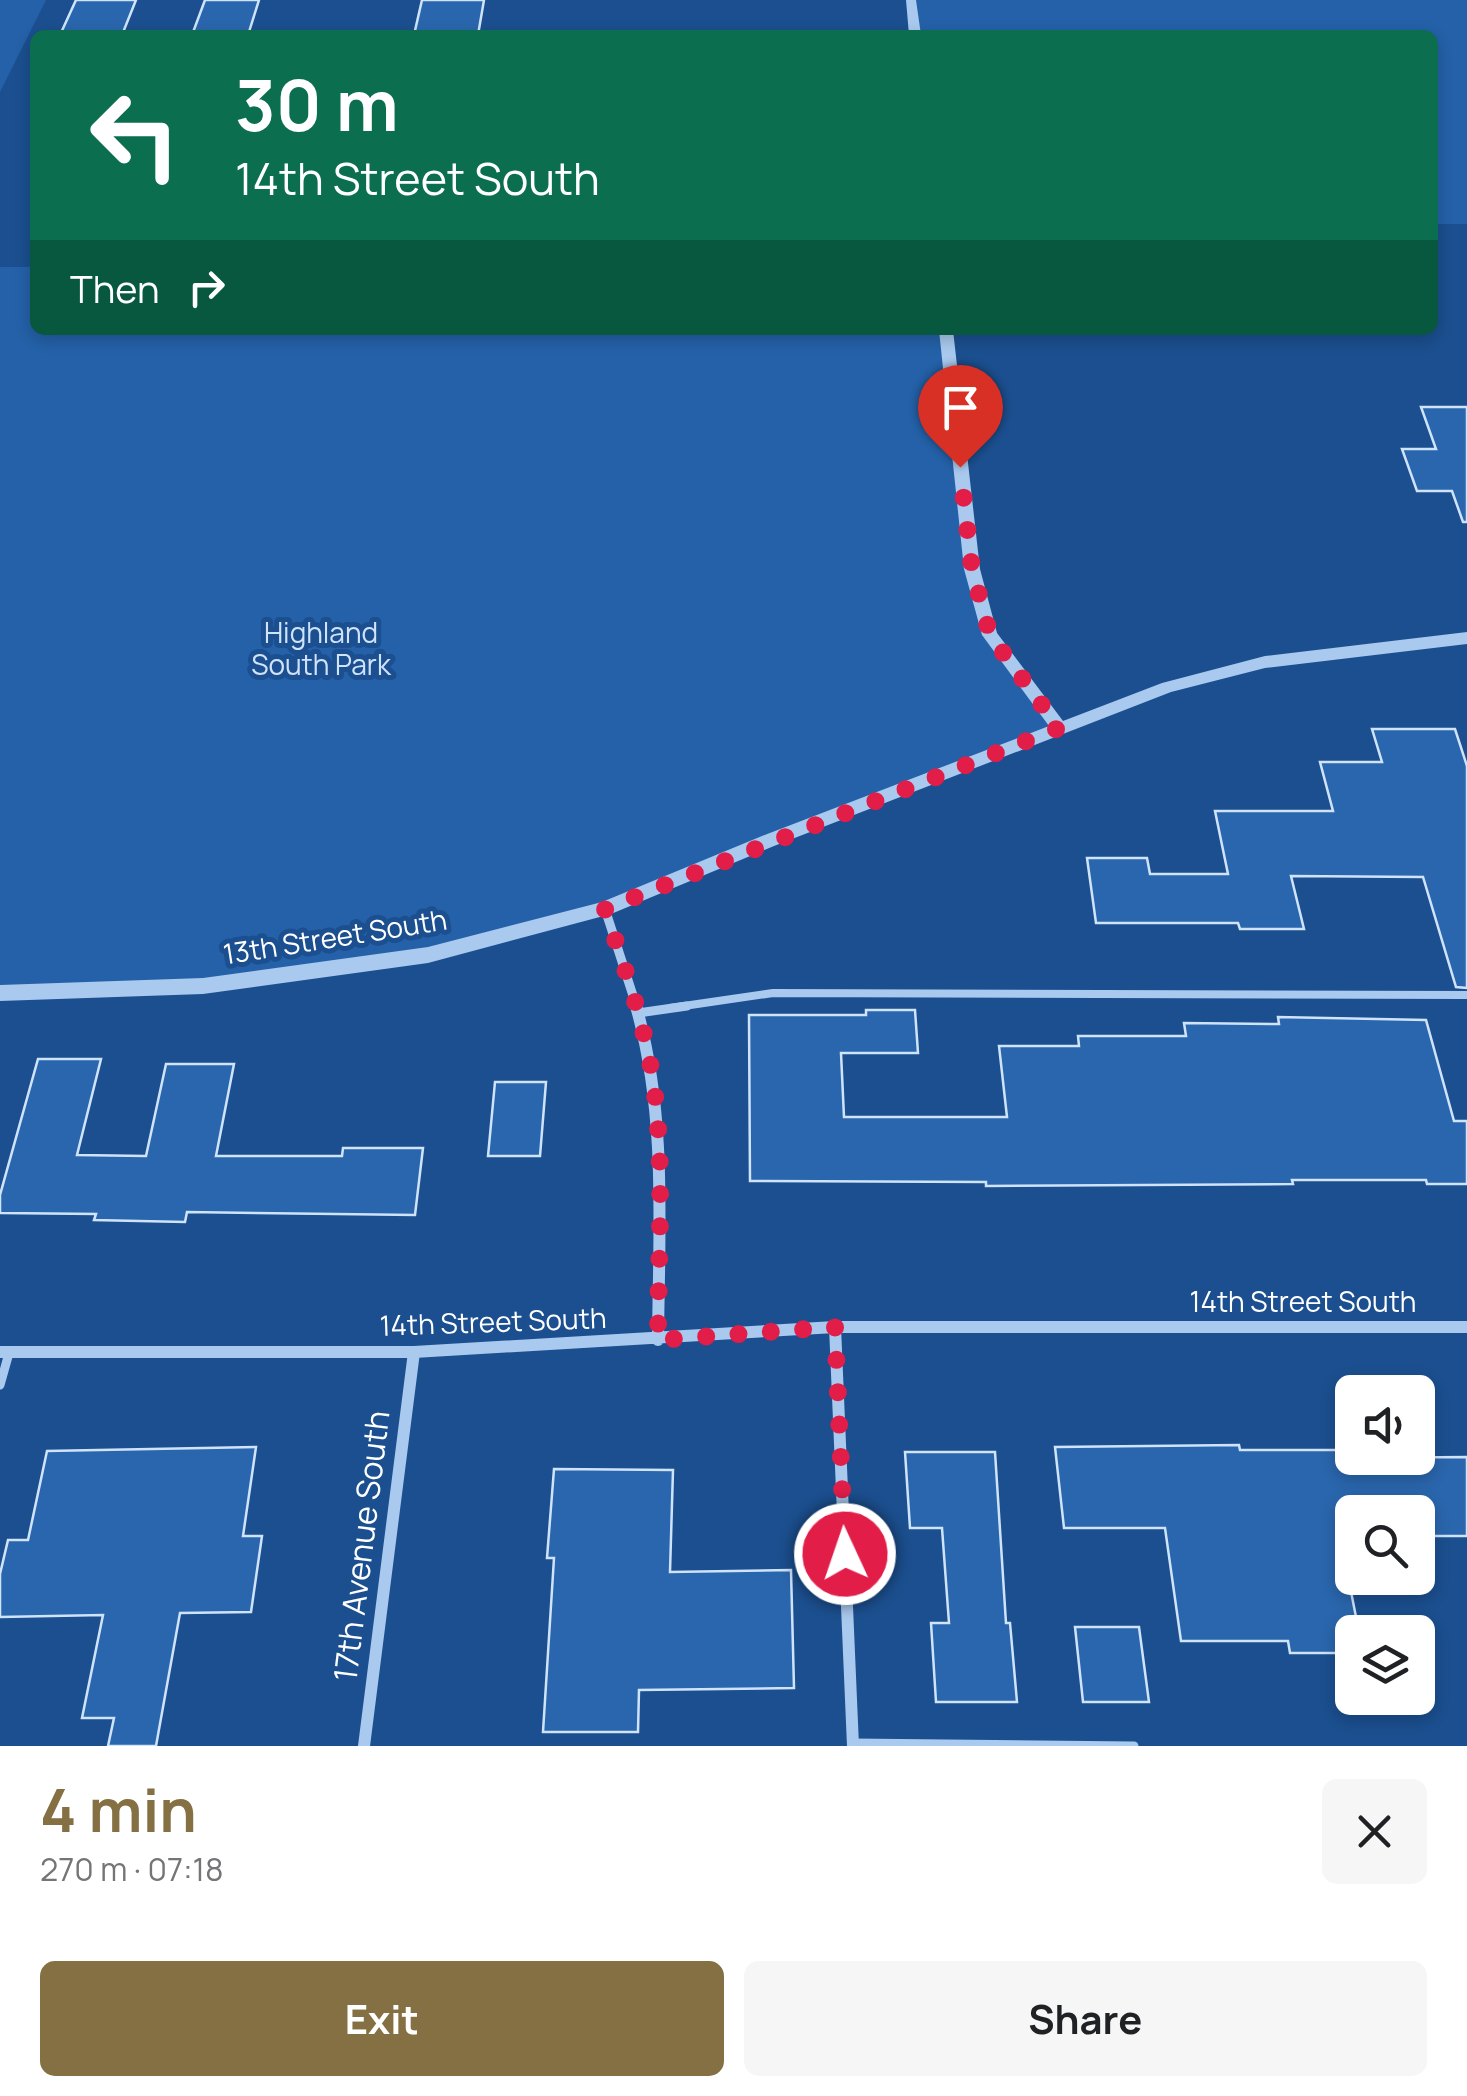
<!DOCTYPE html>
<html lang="en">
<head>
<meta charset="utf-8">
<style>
  body { margin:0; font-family:Manrope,sans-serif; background:#f6f6f6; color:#202124; height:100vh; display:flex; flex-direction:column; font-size:38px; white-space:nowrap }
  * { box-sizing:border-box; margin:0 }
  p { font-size:32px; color:#757577 }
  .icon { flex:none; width:55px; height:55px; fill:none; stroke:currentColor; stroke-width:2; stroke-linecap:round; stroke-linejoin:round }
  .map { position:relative; height:1746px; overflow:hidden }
  .side { display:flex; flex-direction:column; background:#fff; flex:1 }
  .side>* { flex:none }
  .top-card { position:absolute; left:30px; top:30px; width:1408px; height:305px; border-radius:15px; box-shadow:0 5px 15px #0003; background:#0b6e4f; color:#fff; overflow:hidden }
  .controls { position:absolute; left:1335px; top:1375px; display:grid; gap:20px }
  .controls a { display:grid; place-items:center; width:100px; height:100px; border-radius:15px; background:#fff; box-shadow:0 5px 15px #0003; font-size:50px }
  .pin { position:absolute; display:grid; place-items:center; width:85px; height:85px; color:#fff; margin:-102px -42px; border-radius:50% 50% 50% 0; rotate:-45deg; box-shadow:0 0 10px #0007 }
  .pin .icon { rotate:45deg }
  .me { position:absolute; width:110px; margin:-55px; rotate:357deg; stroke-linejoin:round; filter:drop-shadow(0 0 8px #0008) }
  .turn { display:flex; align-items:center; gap:35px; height:210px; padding:0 40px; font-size:45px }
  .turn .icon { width:130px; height:130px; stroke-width:2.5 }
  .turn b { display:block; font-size:70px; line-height:85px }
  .then { display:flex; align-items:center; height:95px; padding:0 40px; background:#0003; gap:20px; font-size:38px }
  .round { display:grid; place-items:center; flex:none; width:105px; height:105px; border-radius:15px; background:#f6f6f6 }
  .headline { display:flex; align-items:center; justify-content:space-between; height:170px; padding:0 40px }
  h1 { font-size:60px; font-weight:700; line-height:75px; color:#847042 }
  .action { display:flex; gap:20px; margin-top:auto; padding:20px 40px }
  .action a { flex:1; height:115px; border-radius:15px; background:#847042; color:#fff; font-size:40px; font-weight:700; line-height:115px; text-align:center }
  .action a+a { background:#f6f6f6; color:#202124 }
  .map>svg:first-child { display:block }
</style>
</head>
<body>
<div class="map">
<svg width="1467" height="1746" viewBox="0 0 1467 1746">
  <rect width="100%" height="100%" fill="#1b4f8f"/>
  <path fill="#2461a8" d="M0 0H46L0 92Z
    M911 0H1467V224H1433L1432 35H915Z
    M0 267H35V330H946L972 569 990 635 1059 728 605 909 428 955 203 986 0 993Z"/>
  <path fill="#2a66ad" stroke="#cfe3fa" stroke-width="2.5" d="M76 0H136L122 35H60Z
    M205 0H259L248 35H192Z
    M422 0H484L478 35H414Z
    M1421 407H1467V522H1463L1452 491H1417L1402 449H1436Z
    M1372 729H1455L1467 766V988L1456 987 1423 877 1291 876 1304 929H1240L1238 923H1096L1087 858H1147L1150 874H1228L1215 811H1333L1320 762H1382Z
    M866 1010H915L918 1053H841L844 1117H1007L999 1046H1079L1078 1036H1186L1184 1023 1279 1024 1278 1017 1426 1020 1454 1121H1467V1184H1427L1426 1180H1292L1293 1184 986 1186V1182L750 1181 749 1015H866Z
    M38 1059H101L77 1155 146 1156 166 1064H234L216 1156H342L343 1148H423L415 1215 187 1212 185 1222 94 1220 96 1214 0 1213V1195Z
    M495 1082H546L540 1156H488Z
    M1239 1445 1240 1450H1352V1458L1467 1457V1536H1418V1512H1352V1531H1339L1359 1632H1352V1653H1290L1288 1641H1181L1165 1528H1064L1055 1447Z
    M256 1447 243 1536H262L251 1612 180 1613 156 1746H108L114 1718H82L103 1615 0 1617V1574L8 1540H28L47 1451Z
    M905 1452H995L1006 1623H1010L1017 1702H936L931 1623H949L942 1528H910Z
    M554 1469 673 1470 670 1572 791 1570 794 1688 639 1690 638 1732H543L554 1558H547Z
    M1075 1627H1139L1149 1702H1083Z"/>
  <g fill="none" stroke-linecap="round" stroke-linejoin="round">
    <path stroke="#a9c9ee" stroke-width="8" d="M670 1008 773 993 1467 995"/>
    <path stroke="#a9c9ee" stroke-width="9" d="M638 1013 687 1006
      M0 1385 9 1353
      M853 1743 1134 1746"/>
    <path stroke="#a9c9ee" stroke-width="9" d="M605 909 637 1008"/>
    <path stroke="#a9c9ee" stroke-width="12" d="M636 1006C667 1115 659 1227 658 1340
      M835 1327 853 1746
      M0 1352H414L835 1327H1467
      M364 1746 414 1352"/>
    <path fill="#a9c9ee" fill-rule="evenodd" d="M906 0H916L921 35H909Z
      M939 330H953L980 569 997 633 1063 721 1162 683 1265 656 1467 632V644L1265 668 1171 692 774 846 611 914 428 963 203 994 0 1001V985L203 978 428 947 602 902 762 836 1049 726 982 635 964 569Z"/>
  </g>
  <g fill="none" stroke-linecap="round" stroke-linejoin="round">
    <path stroke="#e11d48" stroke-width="18" stroke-dasharray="0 32.4" d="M845 1554 835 1327 658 1340C658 1257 665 1170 654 1087 646 1026 624 967 605 909L1059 728 990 635 972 569 960 467"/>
  </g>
  <g text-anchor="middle" stroke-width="10" stroke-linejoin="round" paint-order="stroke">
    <g font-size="28" fill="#cfe3fa" stroke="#1b4f8f">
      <text x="321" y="643">Highland<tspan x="321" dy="32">South Park</tspan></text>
    </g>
    <g font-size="28" fill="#fff" stroke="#1b4f8f">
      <text transform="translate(335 937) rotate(-9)" y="10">13th Street South</text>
      <text x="1303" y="1312">14th Street South</text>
      <text transform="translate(493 1322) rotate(-2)" y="10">14th Street South</text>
    </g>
    <g font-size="32" fill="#fff" stroke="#1b4f8f">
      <text transform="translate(362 1546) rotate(-83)" y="11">17th Avenue South</text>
    </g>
  </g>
</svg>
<div class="controls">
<a><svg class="icon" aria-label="sound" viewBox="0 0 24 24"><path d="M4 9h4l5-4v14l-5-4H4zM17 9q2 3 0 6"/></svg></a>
<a><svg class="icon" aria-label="search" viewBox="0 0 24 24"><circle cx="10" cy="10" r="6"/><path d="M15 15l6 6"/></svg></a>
<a><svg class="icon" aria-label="layers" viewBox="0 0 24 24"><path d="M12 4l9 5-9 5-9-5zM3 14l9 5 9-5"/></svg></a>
</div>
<div class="pin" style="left:960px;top:467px;background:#d93025"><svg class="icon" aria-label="arrive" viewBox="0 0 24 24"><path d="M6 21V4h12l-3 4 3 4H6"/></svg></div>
<svg class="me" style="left:845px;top:1554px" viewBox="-20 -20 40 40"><circle r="17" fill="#e11d48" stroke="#fff" stroke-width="3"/><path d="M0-11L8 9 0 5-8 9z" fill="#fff"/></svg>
<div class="top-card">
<div class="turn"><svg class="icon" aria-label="left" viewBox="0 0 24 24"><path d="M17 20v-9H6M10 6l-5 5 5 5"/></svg><div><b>30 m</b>14th Street South</div></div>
<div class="then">Then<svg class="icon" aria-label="right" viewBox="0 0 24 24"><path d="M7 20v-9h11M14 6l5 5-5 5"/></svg></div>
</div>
</div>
<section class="side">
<div class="headline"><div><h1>4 min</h1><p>270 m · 07:18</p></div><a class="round"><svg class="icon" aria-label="close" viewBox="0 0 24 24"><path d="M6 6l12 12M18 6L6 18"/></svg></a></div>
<div class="action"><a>Exit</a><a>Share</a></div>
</section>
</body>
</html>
